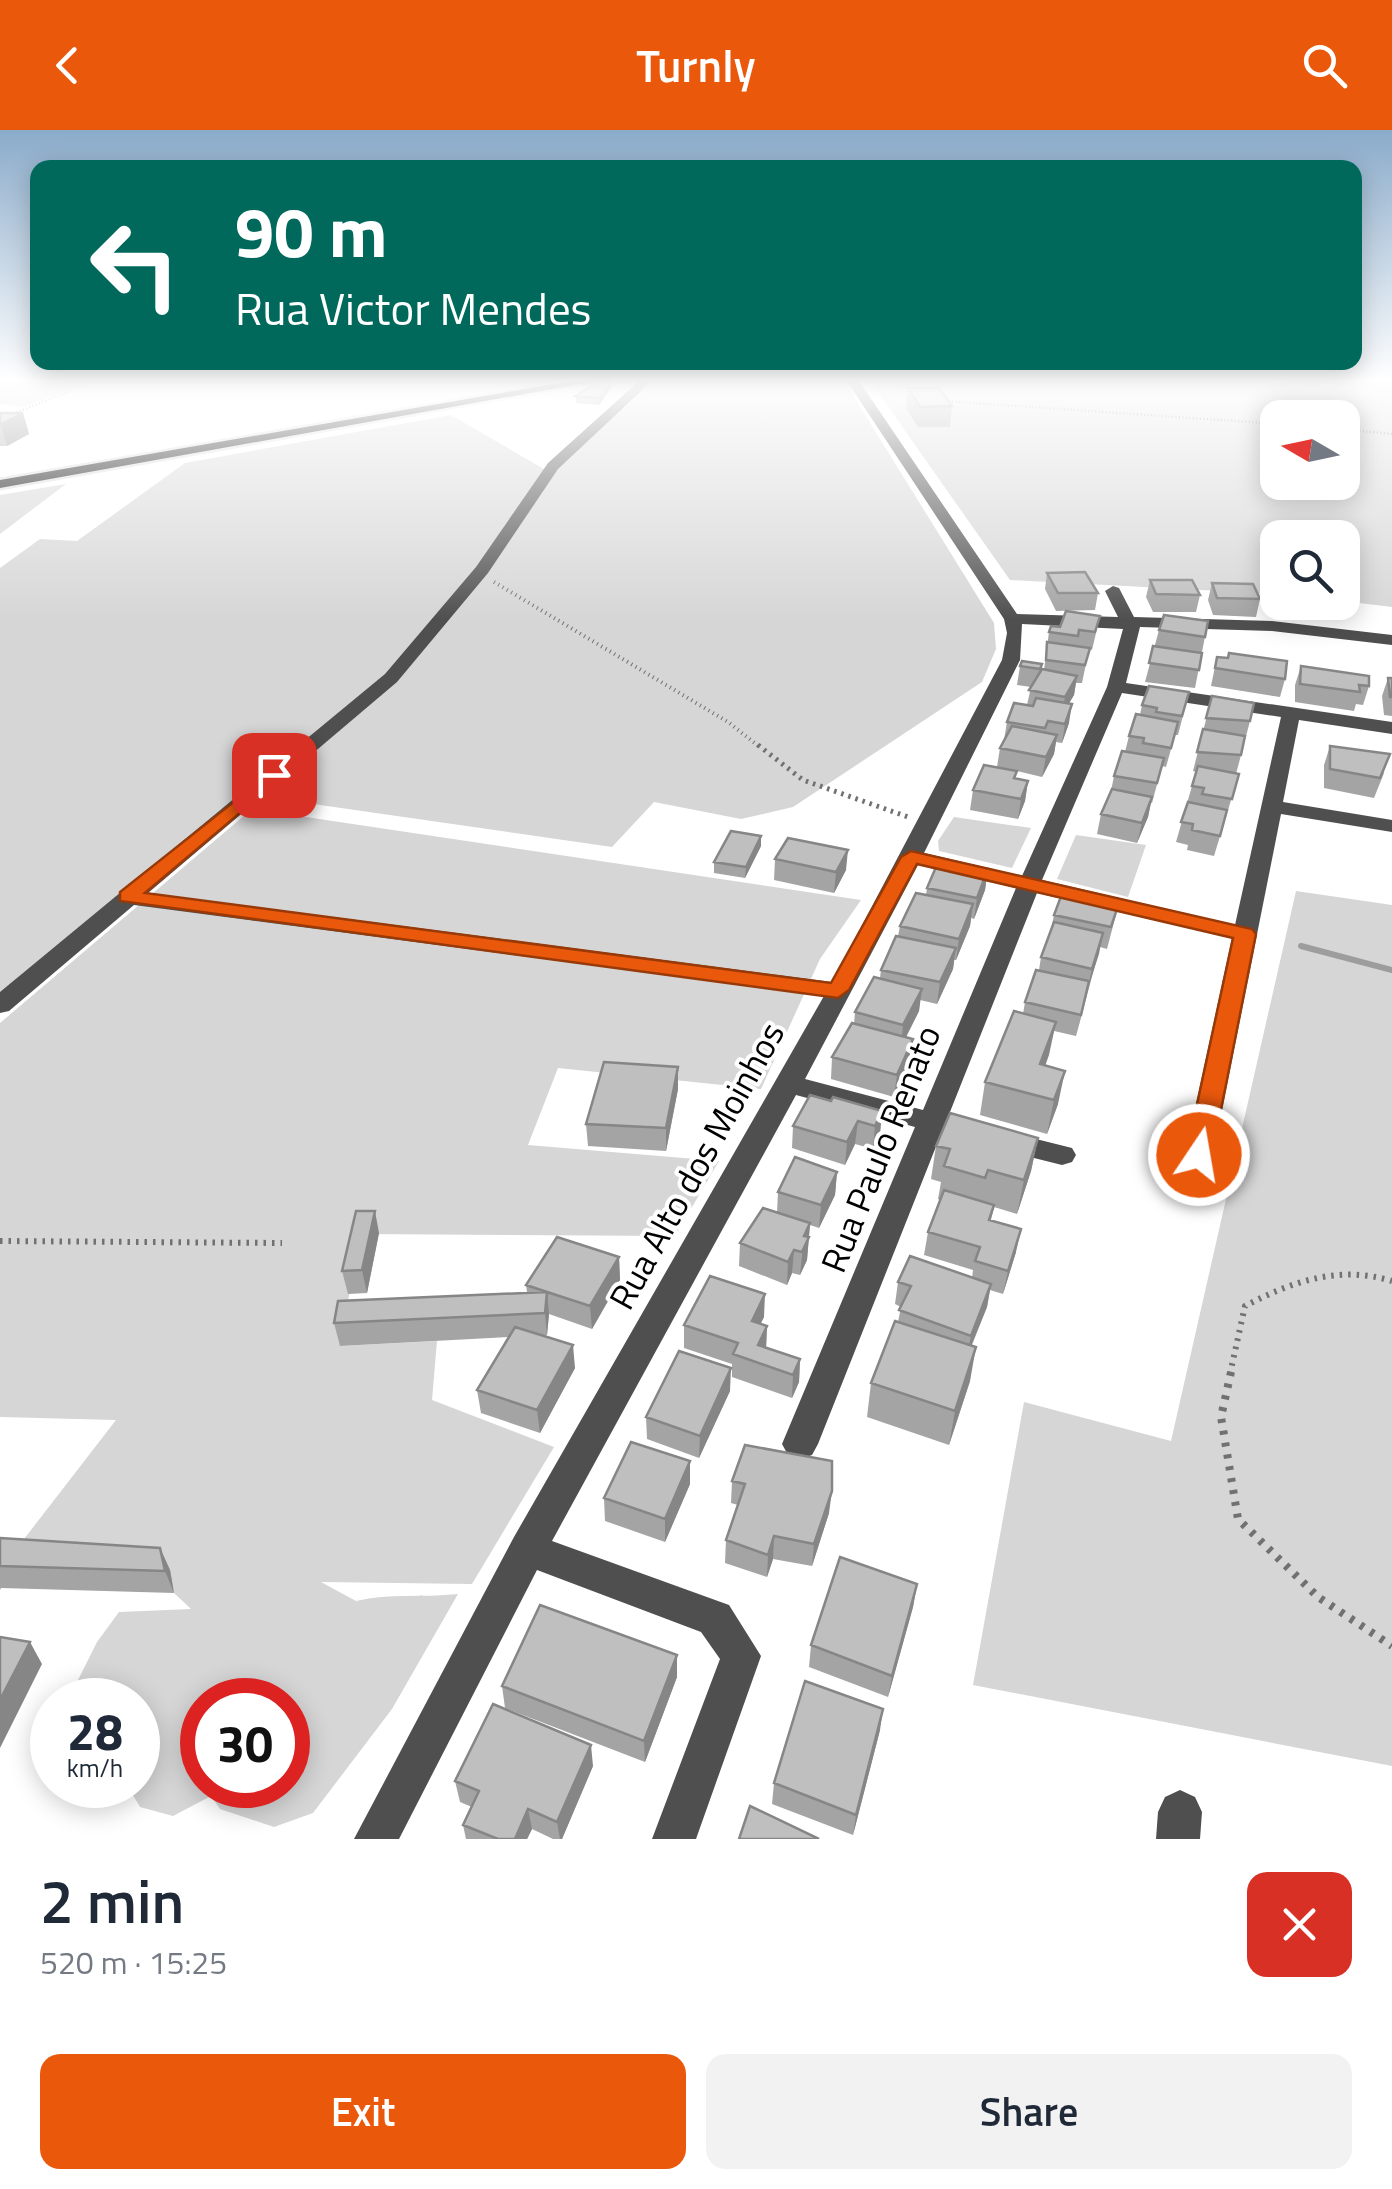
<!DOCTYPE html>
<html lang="en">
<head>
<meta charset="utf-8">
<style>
  body { margin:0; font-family:"Titillium Web",sans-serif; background:#f2f2f3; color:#1f2937; height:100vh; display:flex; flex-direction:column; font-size:38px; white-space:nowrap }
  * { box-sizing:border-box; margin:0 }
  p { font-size:32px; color:#747a83 }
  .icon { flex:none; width:55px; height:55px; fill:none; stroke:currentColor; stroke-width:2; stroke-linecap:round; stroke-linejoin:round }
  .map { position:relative; height:1709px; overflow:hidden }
  .drawer { display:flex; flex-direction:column; background:#fff; flex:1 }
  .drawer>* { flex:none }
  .banner { position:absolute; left:30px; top:30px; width:1332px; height:210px; border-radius:20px; box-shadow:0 5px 25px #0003; background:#00695c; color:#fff; overflow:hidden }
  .needle { width:65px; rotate:279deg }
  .buttons { position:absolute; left:1260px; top:270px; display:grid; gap:20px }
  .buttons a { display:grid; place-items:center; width:100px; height:100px; border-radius:20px; background:#fff; box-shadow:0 5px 25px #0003; font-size:50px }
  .speed { position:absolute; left:30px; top:1548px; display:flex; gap:20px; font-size:50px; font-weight:700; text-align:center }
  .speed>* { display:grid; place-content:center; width:130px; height:130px; border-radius:50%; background:#fff; box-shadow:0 5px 25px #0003; line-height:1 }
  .speed small { font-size:25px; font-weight:400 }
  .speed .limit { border:15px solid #d22; background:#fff; color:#111 }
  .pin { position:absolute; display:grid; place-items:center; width:85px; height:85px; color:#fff; margin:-42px; border-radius:20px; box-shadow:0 5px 15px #0006 }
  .me { position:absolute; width:110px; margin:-55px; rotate:12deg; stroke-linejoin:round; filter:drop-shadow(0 0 8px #0008) }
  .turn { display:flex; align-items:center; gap:35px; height:210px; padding:0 40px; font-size:45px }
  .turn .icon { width:130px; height:130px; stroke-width:2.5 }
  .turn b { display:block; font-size:70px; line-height:85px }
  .round { display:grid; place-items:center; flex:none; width:105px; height:105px; border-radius:20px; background:#f2f2f3 }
  .summary { display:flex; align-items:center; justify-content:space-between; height:170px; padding:0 40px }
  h1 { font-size:60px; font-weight:600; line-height:75px }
  .action { display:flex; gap:20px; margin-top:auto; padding:20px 40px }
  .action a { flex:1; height:115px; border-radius:20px; background:#ea580c; color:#fff; font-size:40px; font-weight:600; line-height:115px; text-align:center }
  .action a+a { background:#f2f2f3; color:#1f2937 }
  header { display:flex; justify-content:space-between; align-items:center; height:130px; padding:0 40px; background:#ea580c; color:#fff; font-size:45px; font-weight:600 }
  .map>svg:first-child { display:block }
</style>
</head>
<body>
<header><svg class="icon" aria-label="back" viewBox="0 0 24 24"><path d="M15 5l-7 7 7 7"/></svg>Turnly<svg class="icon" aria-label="search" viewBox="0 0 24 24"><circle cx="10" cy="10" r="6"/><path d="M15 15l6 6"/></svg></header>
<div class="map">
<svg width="1392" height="1709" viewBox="0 0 1392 1709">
  <rect width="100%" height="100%" fill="#fff"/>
  <path fill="#d6d6d6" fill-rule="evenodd" d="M0 251H88L24 277 0 274Z
    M656 251H844L994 493 996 519 982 552 793 677 741 689 654 672 612 717 244 664 0 864V438L40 409 77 411 185 333 451 285 549 342Z
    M870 251H1392V477L1343 471 1342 408H1278L1277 464 1010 450ZM1278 288H1342V352H1278Z
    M66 354 0 404V365Z
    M252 679 861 770 820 829 761 959 558 938 528 1015 719 1031 675 1106 360 1104 340 1216 437 1211 432 1270 554 1317 472 1454 321 1452 356 1471C390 1463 423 1468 458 1464L392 1579 313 1683 274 1697 220 1679 211 1666 173 1686 140 1677 127 1655H138V1570H77L72 1562 97 1512 119 1482 191 1479 174 1463 169 1440 14 1422 116 1290 0 1287V893ZM202 1570H288V1655H202Z
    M954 687 1031 698 1012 738 939 721 938 711Z
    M1076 705 1146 715 1128 767 1057 749Z
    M1296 761 1392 775V1636L973 1555 1024 1272 1171 1311Z"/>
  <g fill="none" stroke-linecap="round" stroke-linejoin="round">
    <path stroke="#9d9d9d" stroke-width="6" d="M1301 816 1392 840"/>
    <defs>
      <path id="major" d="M570 251H597L0 358V350Z"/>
    </defs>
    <use href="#major" stroke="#dbdbdb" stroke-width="5"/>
    <path stroke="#717171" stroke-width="2.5" stroke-dasharray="1 2.5" stroke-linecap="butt" d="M898 251 911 262
      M945 271 1278 294
      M0 289 95 251
      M1342 299 1392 304"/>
    <path stroke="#717171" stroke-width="4" stroke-dasharray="1 4" stroke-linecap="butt" d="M494 452 728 592 761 618"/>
    <path stroke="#717171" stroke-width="5" stroke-dasharray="2.5 5" stroke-linecap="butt" d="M758 615 803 650 908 687"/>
    <path stroke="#717171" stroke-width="6" stroke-dasharray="2.5 6" stroke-linecap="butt" d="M0 1111 282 1113
      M1230 1244 1245 1176C1293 1151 1339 1135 1392 1151"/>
    <path stroke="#717171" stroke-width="8" stroke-dasharray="4 8" stroke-linecap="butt" d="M1231 1242 1221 1287 1238 1389 1318 1467 1392 1516"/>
    <path fill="#4f4f4f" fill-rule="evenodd" d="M639 251H652L558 339 488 443 397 552 148 763 832 852 1002 530 1007 503 1004 489 847 251H859L1017 484 1118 487 1105 461 1113 456 1119 458 1134 487 1272 491 1392 505V515L1272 501 1140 497 1126 553 1392 592V604L1299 590 1283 672 1392 690V702L1281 684 1213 1025 1209 1032H1189L1185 1025 1232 808 1037 763 948 987 960 996 956 1003 941 1004 818 1314 812 1325 800 1329 788 1325 782 1314 915 997 796 965 552 1411 729 1475 761 1526 696 1709H652L720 1529 701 1502 537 1440 399 1709H354L514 1407 824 866 134 775 9 881 0 883V862L385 544 476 437 548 333ZM1022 494 1123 499 1107 557 1022 746 924 723 1020 530ZM1122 563 1281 587 1235 795 1042 750ZM918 735 1016 758 923 980 805 949Z
      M1004 1001 1072 1018 1076 1025 1072 1032 1062 1035 994 1018 990 1011 994 1004Z
      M1180 1660 1195 1667 1202 1682 1200 1709H1156L1158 1682 1165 1667Z"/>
    <use href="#major" fill="#000" fill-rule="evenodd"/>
  </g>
  <path fill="#a4a4a4" d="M611 252V258L599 275 576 273V266Z
    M908 258 952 276 950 297H918L906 278Z
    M0 283H23L29 304 7 316H0Z
    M1047 443 1098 463 1095 480 1056 481 1045 459Z
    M1150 450 1200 465 1196 482H1153L1146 467Z
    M1212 453 1260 469 1256 487 1213 485 1208 470Z
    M1100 486 1092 520 1089 519 1082 553H1076L1074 565 1069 573V593L1062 613 1056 612 1054 624 1042 647 1017 641 1015 649 1028 651 1025 671 1018 689 970 680 973 660 997 637 1000 618 1004 610 1007 592 1027 575 1031 557 1017 555 1020 536 1044 540 1049 502Z
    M1208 491 1195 558 1145 552 1159 500Z
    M1217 527 1285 549 1280 567 1211 556Z
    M1301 536 1369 556 1363 575 1356 574 1354 581 1295 572V555Z
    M1388 548H1392V586L1384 585 1382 566Z
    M1189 562 1178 605H1175L1166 637 1162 636 1152 673H1151L1148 687 1137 713 1097 704 1101 684 1111 661 1114 646 1125 622 1129 606 1140 585 1142 575Z
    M1212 566 1250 591 1236 644H1239L1214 726 1187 720 1188 715 1176 712 1196 642 1193 641Z
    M1330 616 1384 643 1374 668 1324 658V635Z
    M761 716 745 748 714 743V732Z
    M775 729 846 740 834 763 774 750Z
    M988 739 985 760 974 789 971 788 970 796 956 830H954L953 839 937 874 920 870 919 881 906 907 910 931 894 967 831 949 832 927 854 894 855 882 880 848 881 840 898 806 900 796 926 765 927 758Z
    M1119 773 1107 819 1100 817 1076 906 1054 901 1045 935 1058 974 1047 1004 980 985 985 952 1023 884 1025 872 1039 840 1041 827 1051 800 1054 785Z
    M678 937V959L666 1021 588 1016 586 994Z
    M831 971 882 981 880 1003 873 1019 855 1014 845 1035 792 1018 793 996Z
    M1038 1008 1031 1041 1017 1084 994 1077 991 1090 1016 1122 1003 1164 990 1160 987 1177 972 1215 970 1251 949 1315 867 1287 871 1253 898 1192 901 1177 895 1174 898 1152 972 1148 973 1140 924 1125 928 1102 940 1070 938 1069 941 1052 931 1049 936 1016Z
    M837 1042 835 1065 819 1098 810 1095 807 1130 800 1145 792 1143 787 1155 739 1136 740 1113 777 1083 778 1062Z
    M379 1103 367 1163 348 1164 342 1141Z
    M619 1127 620 1150 592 1199 549 1184 547 1205 543 1206 575 1238 540 1303 481 1283 477 1260 509 1207 340 1216 334 1193 527 1162 526 1155Z
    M764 1187 760 1194 767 1196 766 1218 800 1229 799 1252 792 1268 732 1247V1234L684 1218V1195Z
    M730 1261 699 1328 647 1309 646 1287Z
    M745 1315 829 1383 812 1436 773 1429 767 1447 725 1433 726 1410 738 1375 731 1373 732 1351Z
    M690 1331V1354L665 1412 605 1391 604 1368Z
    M0 1408 160 1418 170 1440 174 1463 1 1458 0 1460Z
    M917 1454 913 1477 888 1567 809 1537 811 1515Z
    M677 1525V1547L645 1632 505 1578 502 1556Z
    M880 1600 853 1705 772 1674 774 1653Z
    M593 1636 562 1709H553L532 1699 527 1709H466L463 1695 472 1677 460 1672 455 1651Z"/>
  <path fill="#868686" d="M611 252V258L599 275V268Z
    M23 283 29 304 7 316 1 295Z
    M1077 546 1074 565 1062 585 1065 567Z
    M1072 574 1069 593 1062 613 1065 594Z
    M1057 605 1054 624 1042 647 1046 627Z
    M1028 651 1025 671 1018 689 1021 669Z
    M1152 667 1148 687 1137 713 1142 693Z
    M761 706V716L745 748 746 737Z
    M848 720 846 740 834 763 836 742Z
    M988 739 985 760 974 789 977 768Z
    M973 774 970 796 956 830 959 809Z
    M1103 803 1099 824 1088 858 1076 906 1092 839Z
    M956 818 953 839 937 874 940 852Z
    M922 859 919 881 901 917 903 895Z
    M1056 892 1049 925 1034 967 1040 934Z
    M913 909 910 931 894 967 897 945Z
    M678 937V959L666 1021V998Z
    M1065 941 1058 974 1047 1004 1054 970Z
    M882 981 880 1003 873 1019 875 996Z
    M858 991 855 1014 845 1035 847 1012Z
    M1038 1008 1031 1041 1017 1084 1024 1050Z
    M837 1042 835 1065 819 1098 821 1075Z
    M375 1081 379 1103 367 1163 362 1140Z
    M810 1093 807 1130 800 1145 804 1106Z
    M1021 1099 1016 1122 1003 1164 1008 1141Z
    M794 1120 792 1143 787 1155 788 1132Z
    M619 1127 620 1150 592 1199 590 1176Z
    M991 1154 987 1177 966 1228 971 1206Z
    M547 1162 549 1184 547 1205 545 1183Z
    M765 1164 764 1187 751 1214 752 1191Z
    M767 1196 766 1219 758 1215Z
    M573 1215 575 1238 540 1303 537 1280Z
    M976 1217 970 1251 949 1315 955 1281Z
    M800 1229 799 1252 792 1268 793 1245Z
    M731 1238 730 1261 699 1328 700 1306Z
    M690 1331V1354L665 1412V1389Z
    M832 1361 829 1383 812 1436 814 1414Z
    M774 1406 773 1429 767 1447 768 1425Z
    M160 1418 170 1440 174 1463 165 1441Z
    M917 1454 913 1477 888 1567 892 1546Z
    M30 1512 42 1534 0 1618V1570Z
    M677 1525V1547L645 1632 644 1611Z
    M883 1579 880 1600 853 1705 856 1685Z
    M591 1615 593 1636 562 1709H560L557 1692Z
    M528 1679 532 1699 527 1709H515Z"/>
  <path fill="#bfbfbf" stroke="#868686" stroke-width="2.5" d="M599 251 611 252 599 268 576 266Z
    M908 258H939L952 276 920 277Z
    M0 283H23L0 295Z
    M1085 442 1098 463H1058L1047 443Z
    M1150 450H1192L1200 465 1156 464Z
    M1212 453 1253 454 1260 469 1217 468Z
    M1066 481 1100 486 1095 502 1079 500 1078 506 1049 502 1051 496 1060 497Z
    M1164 485 1208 491 1205 507 1159 500Z
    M1047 512 1090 518 1085 535 1046 530Z
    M1153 516 1202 523 1199 540 1149 533Z
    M1229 523 1287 531 1285 549 1215 538 1217 527 1228 528Z
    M1022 531 1042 534 1040 539 1020 536Z
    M1301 536 1369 546V556L1359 555 1360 562 1300 554Z
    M1042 539 1077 546 1065 567 1029 560Z
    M1388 548H1392V567H1390Z
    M1149 556 1189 562 1182 586 1156 582 1157 578 1142 575Z
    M1212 566 1254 573 1250 591 1206 588Z
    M1036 568 1072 574 1065 594 1048 591 1045 598 1007 592 1014 573 1033 576Z
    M1136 584 1178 592 1171 618 1143 613 1144 608 1129 606Z
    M1012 596 1057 605 1046 627 1000 618Z
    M1203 599 1245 606 1241 625 1197 622Z
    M1330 616 1390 624 1380 648 1330 639Z
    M1122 621 1164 628 1157 653 1114 646Z
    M984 635 1017 641 1014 648 1028 651 1021 669 973 660Z
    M1198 636 1239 644 1232 669 1202 664 1204 658 1192 656Z
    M1112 659 1152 667 1142 693 1101 684Z
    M1188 672 1227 680 1220 706 1192 700 1193 694 1181 692Z
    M731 701 761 706 746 737 714 732Z
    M788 708 848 720 836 742 775 729Z
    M939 730 988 739 977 768 927 758Z
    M1063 761 1119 773 1111 797 1054 785Z
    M916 763 973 774 959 809 900 796Z
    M1054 792 1103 803 1092 839 1041 827Z
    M896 806 956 818 940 852 881 840Z
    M1036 840 1089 851 1081 885 1025 872Z
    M874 847 922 859 903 895 855 882Z
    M1014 881 1056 892 1040 934 1065 941 1054 970 985 952Z
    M852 893 913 909 897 945 832 927Z
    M604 932 678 937 666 998 586 994Z
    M810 965 831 971 833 967 882 981 875 996 858 991 847 1012 793 996Z
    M950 983 1038 1008 1024 1050 988 1040 985 1048 944 1036 950 1019 936 1016Z
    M795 1027 837 1042 821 1075 778 1062Z
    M944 1060 994 1075 989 1090 1021 1099 1008 1141 975 1131 980 1117 928 1102Z
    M763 1078 810 1093 804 1106 809 1107 802 1122 794 1120 788 1132 740 1113Z
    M356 1081H375L362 1140 342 1141Z
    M557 1107 619 1127 590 1176 547 1162 545 1183 334 1193 338 1171 547 1162 526 1155Z
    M910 1126 991 1154 971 1206 899 1180 911 1156 898 1152Z
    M710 1146 765 1164 752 1191 767 1196 758 1215 800 1229 793 1245 733 1224 738 1213 684 1195Z
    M895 1191 976 1217 955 1281 871 1253Z
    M515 1197 573 1215 537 1280 477 1260Z
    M679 1221 731 1238 700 1306 646 1287Z
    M631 1312 690 1331 665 1389 604 1368Z
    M745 1315 832 1331V1361L814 1414 774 1406 768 1425 726 1410 745 1354 732 1351Z
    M0 1408 160 1418 165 1441 0 1436Z
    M840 1427 917 1454 892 1546 811 1515Z
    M540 1475 677 1525 644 1611 502 1556Z
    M0 1507 30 1512 0 1570Z
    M805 1551 883 1579 856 1685 774 1653Z
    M493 1574 591 1615 557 1692 528 1679 515 1709H498L463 1695 479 1661 455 1651Z
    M750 1676 819 1709H739Z"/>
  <linearGradient id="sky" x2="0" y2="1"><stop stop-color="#8aabca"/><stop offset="0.51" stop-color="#fff"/><stop offset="1" stop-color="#fff" stop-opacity="0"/></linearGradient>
  <rect width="1392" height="490" fill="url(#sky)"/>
  <path fill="#ea580c" stroke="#983908" stroke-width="2.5" d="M274 640 283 645 280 649 145 763 831 853 901 727 911 721 1252 799 1256 804 1212 1025 1199 1034 1186 1025 1233 808 917 734 849 860 838 868 120 771V762Z"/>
  <g text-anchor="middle" stroke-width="8" stroke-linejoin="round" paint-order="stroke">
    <g font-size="35" fill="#000" stroke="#fff">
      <text transform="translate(881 1019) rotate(-68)" y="12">Rua Paulo Renato</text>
      <text transform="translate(697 1036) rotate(-61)" y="12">Rua Alto dos Moinhos</text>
    </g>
  </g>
</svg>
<div class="buttons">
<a><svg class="needle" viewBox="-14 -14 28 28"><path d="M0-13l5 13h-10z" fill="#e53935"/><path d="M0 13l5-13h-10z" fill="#747a83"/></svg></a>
<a><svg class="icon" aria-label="search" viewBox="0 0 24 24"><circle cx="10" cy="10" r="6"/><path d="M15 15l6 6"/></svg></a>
</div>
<div class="speed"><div>28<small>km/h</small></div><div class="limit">30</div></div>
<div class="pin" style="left:274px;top:645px;background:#d93025"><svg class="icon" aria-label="arrive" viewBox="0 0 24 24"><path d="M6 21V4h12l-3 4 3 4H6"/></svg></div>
<svg class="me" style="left:1199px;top:1025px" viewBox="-20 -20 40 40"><circle r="17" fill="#ea580c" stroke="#fff" stroke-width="3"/><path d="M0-11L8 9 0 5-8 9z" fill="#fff"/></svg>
<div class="banner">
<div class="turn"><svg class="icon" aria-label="left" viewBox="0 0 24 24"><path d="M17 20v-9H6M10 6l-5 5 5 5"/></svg><div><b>90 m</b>Rua Victor Mendes</div></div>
</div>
</div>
<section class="drawer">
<div class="summary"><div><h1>2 min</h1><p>520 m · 15:25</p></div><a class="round" style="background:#d93025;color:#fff"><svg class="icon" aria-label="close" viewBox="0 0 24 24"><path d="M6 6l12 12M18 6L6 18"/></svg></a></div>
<div class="action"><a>Exit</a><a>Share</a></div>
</section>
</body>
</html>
